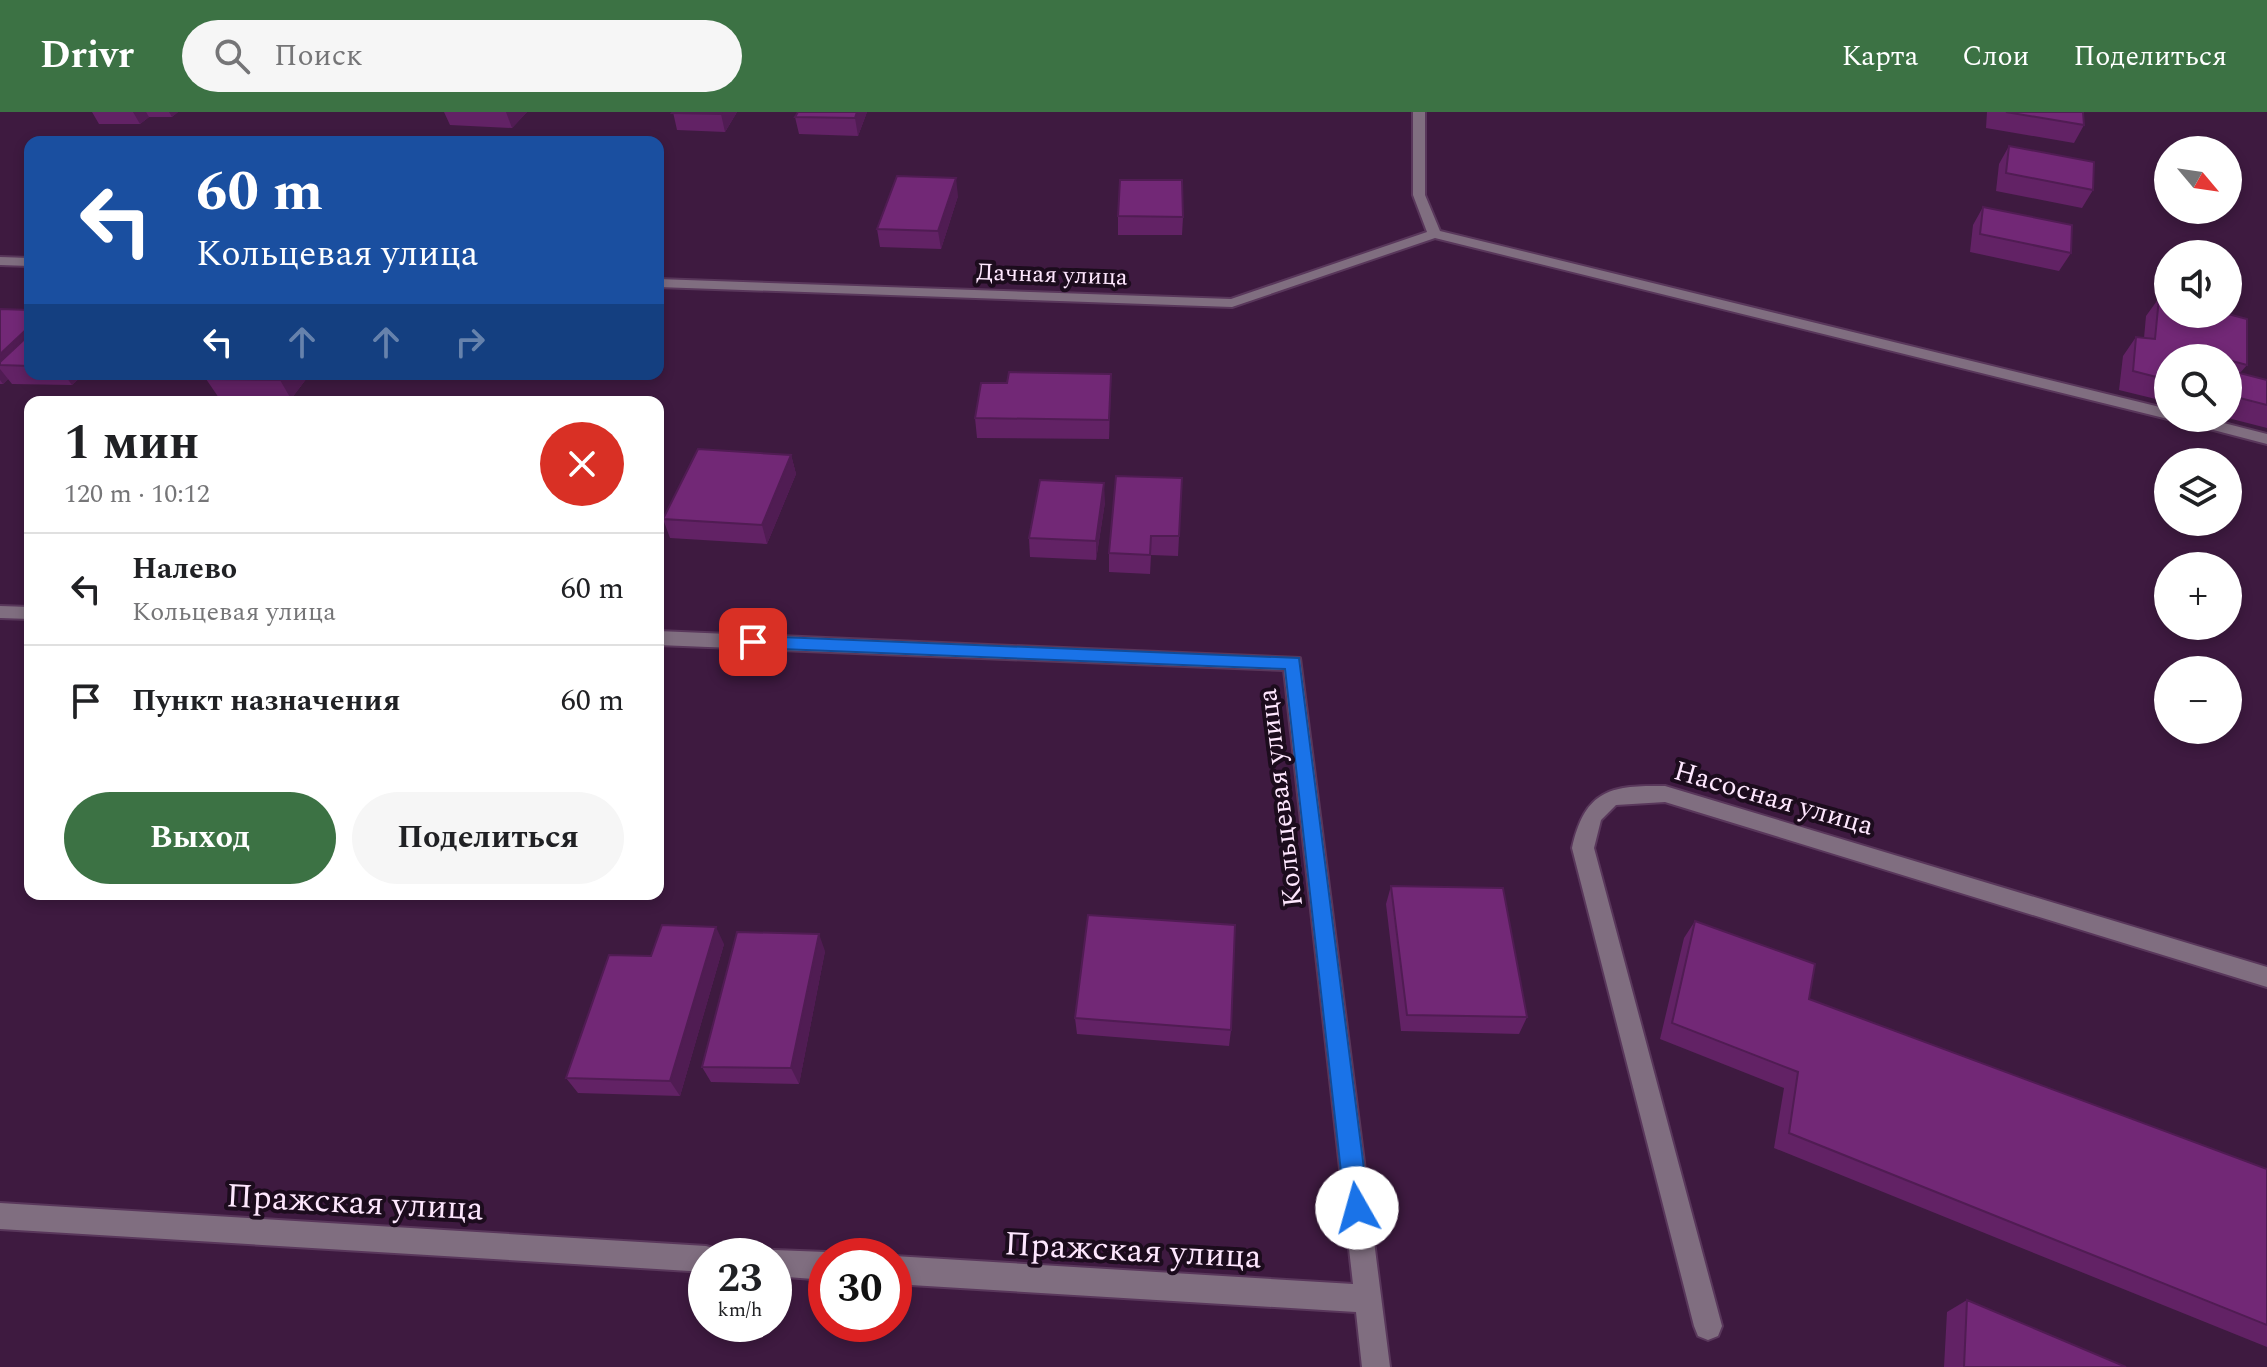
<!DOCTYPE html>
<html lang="ru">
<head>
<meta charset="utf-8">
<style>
  body { margin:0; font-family:Spectral,serif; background:#f6f6f6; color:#202124; height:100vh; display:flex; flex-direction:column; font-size:30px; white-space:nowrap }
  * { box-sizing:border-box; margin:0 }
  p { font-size:26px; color:#757577 }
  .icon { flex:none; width:44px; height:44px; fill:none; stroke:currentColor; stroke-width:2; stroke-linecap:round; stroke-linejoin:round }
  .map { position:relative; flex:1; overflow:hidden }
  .details { position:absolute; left:24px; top:284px; width:640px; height:504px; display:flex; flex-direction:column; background:#fff; border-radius:16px; box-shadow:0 4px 12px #0003 }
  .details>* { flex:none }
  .top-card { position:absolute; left:24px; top:24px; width:640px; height:244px; border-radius:16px; box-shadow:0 4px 12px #0003; background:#1a4fa0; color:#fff; overflow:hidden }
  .needle { width:52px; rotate:119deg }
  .controls { position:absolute; left:2154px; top:24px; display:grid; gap:16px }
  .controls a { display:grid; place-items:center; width:88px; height:88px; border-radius:50%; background:#fff; box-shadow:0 4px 12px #0003; font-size:40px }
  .speed { position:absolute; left:688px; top:1126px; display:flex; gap:16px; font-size:40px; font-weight:700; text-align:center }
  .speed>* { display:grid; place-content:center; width:104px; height:104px; border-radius:50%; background:#fff; box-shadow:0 4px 12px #0003; line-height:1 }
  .speed small { font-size:20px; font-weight:400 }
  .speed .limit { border:12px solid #d22; background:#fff; color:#111 }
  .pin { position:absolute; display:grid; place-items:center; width:68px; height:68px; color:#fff; margin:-34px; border-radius:16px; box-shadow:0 4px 12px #0006 }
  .me { position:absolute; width:88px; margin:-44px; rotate:353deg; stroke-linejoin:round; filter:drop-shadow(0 0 6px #0008) }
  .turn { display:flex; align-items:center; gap:28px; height:168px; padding:0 40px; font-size:36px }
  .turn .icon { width:104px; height:104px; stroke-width:2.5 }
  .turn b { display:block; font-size:56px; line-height:68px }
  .lanes { display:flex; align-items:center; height:76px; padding:0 40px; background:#0003; justify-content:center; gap:40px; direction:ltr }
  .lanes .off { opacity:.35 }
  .round { display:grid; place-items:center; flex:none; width:84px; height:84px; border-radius:42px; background:#f6f6f6 }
  .headline { display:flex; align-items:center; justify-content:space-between; height:136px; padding:0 40px }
  h1 { font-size:48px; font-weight:700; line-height:60px }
  .action { display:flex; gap:16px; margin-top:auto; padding:16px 40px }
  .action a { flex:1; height:92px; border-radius:48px; background:#3c7244; color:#fff; font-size:32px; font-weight:700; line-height:92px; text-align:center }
  .action a+a { background:#f6f6f6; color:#202124 }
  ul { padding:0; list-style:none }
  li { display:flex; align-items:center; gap:24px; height:112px; padding:0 40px; border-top:2px solid #e0e0e0 }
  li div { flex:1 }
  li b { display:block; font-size:30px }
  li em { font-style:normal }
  header { display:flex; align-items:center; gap:48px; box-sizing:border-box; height:112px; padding:0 40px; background:#3c7244; color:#fff }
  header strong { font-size:38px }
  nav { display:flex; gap:44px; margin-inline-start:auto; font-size:28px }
  .search { width:560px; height:72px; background:#f6f6f6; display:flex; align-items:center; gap:20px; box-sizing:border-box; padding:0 28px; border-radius:44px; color:#757577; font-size:30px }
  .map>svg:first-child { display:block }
</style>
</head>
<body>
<header>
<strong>Drivr</strong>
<div class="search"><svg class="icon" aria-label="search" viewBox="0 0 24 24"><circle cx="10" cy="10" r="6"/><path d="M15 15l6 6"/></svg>Поиск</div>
<nav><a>Карта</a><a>Слои</a><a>Поделиться</a></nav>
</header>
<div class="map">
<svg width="2267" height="1255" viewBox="0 0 2267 1255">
  <rect width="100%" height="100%" fill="#3e1a40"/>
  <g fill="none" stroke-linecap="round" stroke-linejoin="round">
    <defs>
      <path id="minor" d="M1413 0H1425V83L1440 119 2168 297V306H2171L2168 307 1435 126 1232 195 658 175V167L1231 187 1427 120 1413 83Z
        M0 145 30 146V154L0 153Z
        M2177 306H2204L2267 322V332L2179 309Z
        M0 494 30 495V507L0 506Z
        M658 519 1300 546 1390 1255H1362L1356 1200 894 1172V1144L1353 1172 1284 558 658 533Z
        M1665 674 2267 855V875L1665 690 1616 693 1601 708 1594 736 1722 1214 1718 1224 1708 1228 1698 1224 1694 1214 1572 736C1585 678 1610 673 1665 674Z
        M0 1091 706 1134 716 1137 718 1144H706V1160L0 1117Z
        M774 1138 826 1140 834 1144H826V1168L774 1164V1144H763Z"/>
    </defs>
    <use href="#minor" stroke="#59375b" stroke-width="4"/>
    <use href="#minor" fill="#806e80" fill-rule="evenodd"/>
  </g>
  <path fill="#622265" d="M92 0H178L172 5H149L140 12H99Z
    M444 0H527L512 16 450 13Z
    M673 0H737L725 20 677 18Z
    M798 0H867L858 24 799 22 795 5Z
    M1987 0H2083L2084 13 2074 31 1986 16Z
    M2009 34 2093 78 2082 96 1996 79 1999 52Z
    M958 84 941 137 880 135 877 117Z
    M1983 95 2071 141 2059 159 1970 140 1973 113Z
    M1118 104 1183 105 1182 123H1118Z
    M2159 186 2247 253 2240 261 2267 268V316L2228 306V246H2168V290L2119 278 2123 244 2136 225 2144 226 2146 204Z
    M0 197 30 198V262H84L72 273 12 272 8 267 3 272H0Z
    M210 262H310L291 287 219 286 206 267Z
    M1111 262 1109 327 977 326 975 306 1007 271Z
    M791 343 796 362 767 432 670 426 663 407Z
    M1182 366 1178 444 1151 443 1150 462 1109 460V441Z
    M1105 390 1096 448 1030 445 1029 426Z
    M1391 774 1527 905 1519 922 1401 919 1386 792Z
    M1695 809 1809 887 2267 1057V1235L1774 1036 1784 976 1660 927 1684 826Z
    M724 832 680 984 578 981 566 966 651 844Z
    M825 839 799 972 711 970 702 955Z
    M1075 906 1231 918 1229 934 1077 922Z
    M1967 1188 2126 1255H1944L1947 1200Z"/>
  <path fill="#501c53" d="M133 0H146L149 5 140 12Z
    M169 0H178L172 5Z
    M506 0H527L512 16Z
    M722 0H737L725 20 721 2Z
    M857 0H867L858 24 855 6Z
    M956 66 958 84 941 137 938 119Z
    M30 214V247L0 253V242Z
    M0 257 8 267 3 272 0 268Z
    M64 262H84L72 273Z
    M284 262H310L291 287 280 268Z
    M1111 262V281L1109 327V308Z
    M791 343 796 362 767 432 762 413Z
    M1104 371 1105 390 1096 448V429Z
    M716 815 724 832 680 984 670 969Z
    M819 822 825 839 799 972 791 956Z"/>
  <path fill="#722876" stroke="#501c53" stroke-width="2" d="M673 0H722L721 2 672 1Z
    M798 0H857L855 6 795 5Z
    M2006 0H2083L2084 13Z
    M2009 34 2094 50 2093 78 2006 61Z
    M897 64 956 66 938 119 877 117Z
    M1120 68H1182L1183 105 1118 104Z
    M1983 95 2072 113 2071 141 1980 122Z
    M2159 186 2168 188V202H2228L2247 207V253L2228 248V246H2168V268L2133 259 2136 225 2155 227Z
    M0 197 30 198V214L0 242Z
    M30 222V254L0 253V250Z
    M2228 258 2267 268V293L2228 283Z
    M1009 260 1111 262 1109 308 975 306 981 271H1007Z
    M210 262H284L280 268 206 267Z
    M698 337 791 343 762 413 663 407Z
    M1116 364 1182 366 1179 424H1151L1150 443 1109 441Z
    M1040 368 1104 371 1096 429 1029 426Z
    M1391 774 1503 776 1527 905 1407 903Z
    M1088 803 1235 813 1231 918 1075 906Z
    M1695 809 1815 852 1809 887 2267 1057V1213L1789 1021 1798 960 1672 911Z
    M662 813 716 815 670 969 566 966 609 843 651 844Z
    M737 820 819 822 791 956 702 955Z
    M1967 1188 2126 1255H1964Z"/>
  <path fill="#1a73e8" stroke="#114b97" stroke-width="2" d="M753 524 1299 546 1369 1096 1366 1105 1357 1108 1349 1105 1345 1096 1285 557 753 536 745 530Z"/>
  <g text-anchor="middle" stroke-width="8" stroke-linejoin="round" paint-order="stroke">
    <g font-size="24" fill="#fee7fe" stroke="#1c0c1d">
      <text transform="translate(1052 162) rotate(2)" y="8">Дачная улица</text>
    </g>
    <g font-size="28" fill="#fee7fe" stroke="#1c0c1d">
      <text transform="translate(1774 685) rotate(16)" y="10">Насосная улица</text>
      <text transform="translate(1279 686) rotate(-97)" y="10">Кольцевая улица</text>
    </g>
    <g font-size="34" fill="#fee7fe" stroke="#1c0c1d">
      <text transform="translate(355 1089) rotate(3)" y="12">Пражская улица</text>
      <text transform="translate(1133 1137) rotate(3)" y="12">Пражская улица</text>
    </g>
  </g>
</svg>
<div class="controls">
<a><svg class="needle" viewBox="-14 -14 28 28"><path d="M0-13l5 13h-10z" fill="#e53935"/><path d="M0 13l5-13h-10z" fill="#757577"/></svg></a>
<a><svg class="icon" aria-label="sound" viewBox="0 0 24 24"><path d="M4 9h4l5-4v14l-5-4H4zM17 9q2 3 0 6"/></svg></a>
<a><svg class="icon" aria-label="search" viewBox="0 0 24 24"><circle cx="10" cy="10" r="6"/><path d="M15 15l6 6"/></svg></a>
<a><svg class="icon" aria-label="layers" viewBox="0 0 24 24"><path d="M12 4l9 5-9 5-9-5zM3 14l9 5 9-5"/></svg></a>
<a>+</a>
<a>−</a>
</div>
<div class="speed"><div>23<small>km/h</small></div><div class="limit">30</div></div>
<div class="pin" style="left:753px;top:530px;background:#d93025"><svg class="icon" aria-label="arrive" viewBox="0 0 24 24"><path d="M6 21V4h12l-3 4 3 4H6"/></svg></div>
<svg class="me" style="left:1357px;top:1096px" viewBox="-20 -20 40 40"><circle r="19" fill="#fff"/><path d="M0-13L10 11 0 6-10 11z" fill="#1a73e8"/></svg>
<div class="top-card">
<div class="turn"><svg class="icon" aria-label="left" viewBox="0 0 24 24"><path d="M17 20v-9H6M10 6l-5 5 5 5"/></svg><div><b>60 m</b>Кольцевая улица</div></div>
<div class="lanes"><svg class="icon" aria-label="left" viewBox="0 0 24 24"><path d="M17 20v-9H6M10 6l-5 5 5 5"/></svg><svg class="icon off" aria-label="ahead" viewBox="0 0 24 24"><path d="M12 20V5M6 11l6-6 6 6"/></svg><svg class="icon off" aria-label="ahead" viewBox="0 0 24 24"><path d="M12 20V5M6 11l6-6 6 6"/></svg><svg class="icon off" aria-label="right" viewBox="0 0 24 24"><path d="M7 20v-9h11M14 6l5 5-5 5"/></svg></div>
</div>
<section class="details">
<div class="headline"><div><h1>1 мин</h1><p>120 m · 10:12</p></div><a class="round" style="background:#d93025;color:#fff"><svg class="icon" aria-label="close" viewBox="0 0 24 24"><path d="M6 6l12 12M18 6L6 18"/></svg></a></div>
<ul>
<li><svg class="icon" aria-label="left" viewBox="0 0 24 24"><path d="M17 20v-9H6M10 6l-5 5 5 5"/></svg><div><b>Налево</b><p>Кольцевая улица</p></div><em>60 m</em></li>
<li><svg class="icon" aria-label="arrive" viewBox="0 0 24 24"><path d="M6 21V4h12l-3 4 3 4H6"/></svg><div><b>Пункт назначения</b></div><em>60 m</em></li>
</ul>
<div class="action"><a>Выход</a><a>Поделиться</a></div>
</section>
</div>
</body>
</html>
